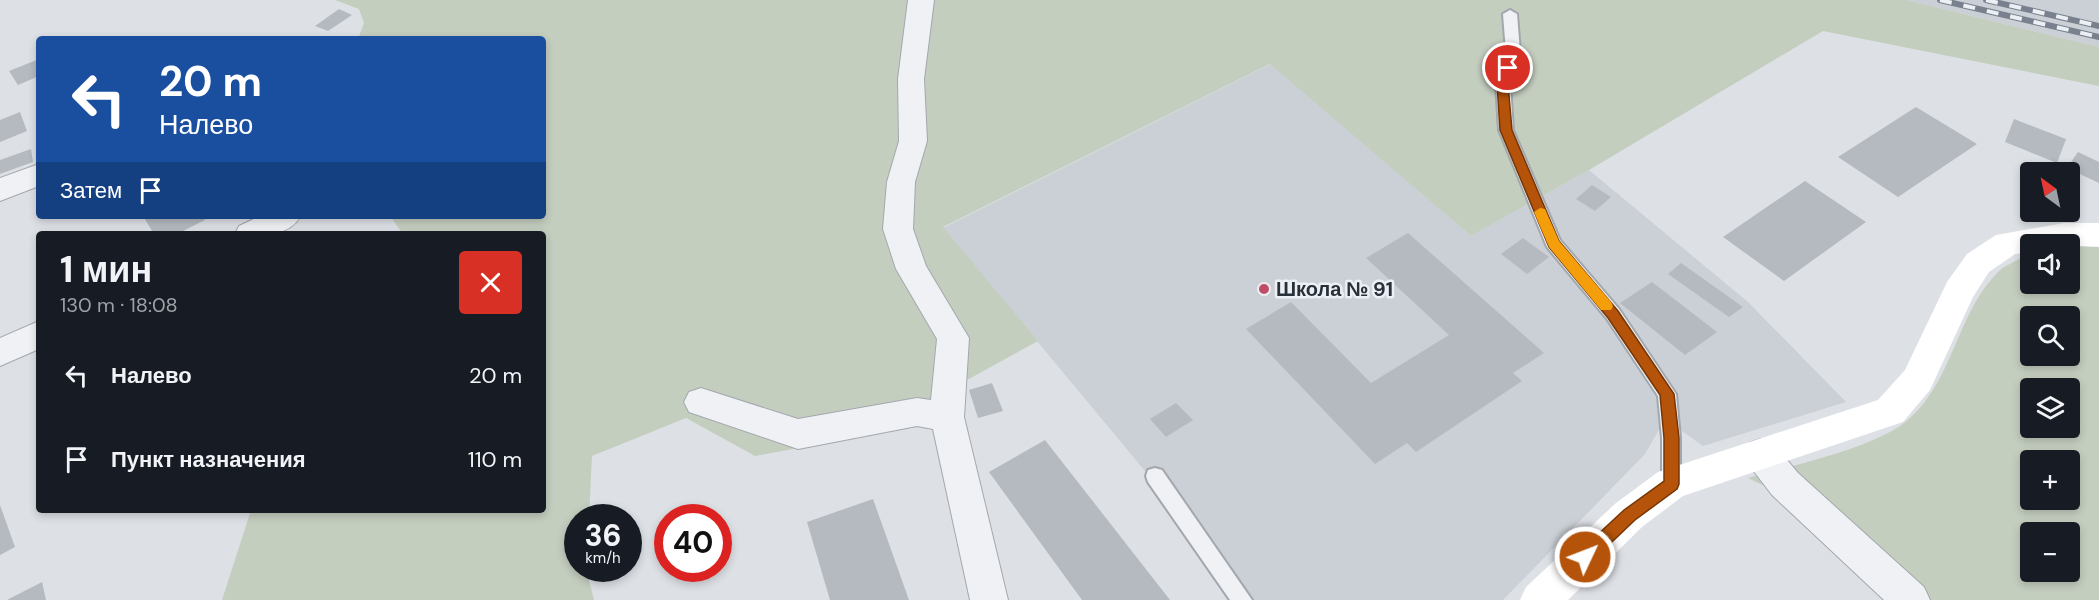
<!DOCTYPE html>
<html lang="ru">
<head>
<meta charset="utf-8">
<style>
  body { margin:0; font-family:"DM Sans",sans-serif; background:#242831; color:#f1f3f6; height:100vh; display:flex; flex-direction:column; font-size:22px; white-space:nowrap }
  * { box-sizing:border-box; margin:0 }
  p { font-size:20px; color:#9ea1a6 }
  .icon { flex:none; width:33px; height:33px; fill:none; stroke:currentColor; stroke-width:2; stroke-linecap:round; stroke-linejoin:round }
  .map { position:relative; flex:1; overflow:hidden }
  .panel { position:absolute; left:36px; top:231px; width:510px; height:282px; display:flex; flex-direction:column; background:#171b24; border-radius:6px; box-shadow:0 3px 9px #0003 }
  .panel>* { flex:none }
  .banner { position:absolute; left:36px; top:36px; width:510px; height:183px; border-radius:6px; box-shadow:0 3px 9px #0003; background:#1a4fa0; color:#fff; overflow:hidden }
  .needle { width:39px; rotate:327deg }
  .controls { position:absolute; left:2020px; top:162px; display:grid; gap:12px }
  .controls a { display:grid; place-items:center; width:60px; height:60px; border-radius:6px; background:#171b24; box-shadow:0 3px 9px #0003; font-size:30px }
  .speed { position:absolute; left:564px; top:504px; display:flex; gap:12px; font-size:30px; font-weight:700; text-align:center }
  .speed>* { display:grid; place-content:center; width:78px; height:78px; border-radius:50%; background:#171b24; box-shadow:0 3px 9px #0003; line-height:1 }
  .speed small { font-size:15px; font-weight:400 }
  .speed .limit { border:9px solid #d22; background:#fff; color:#111 }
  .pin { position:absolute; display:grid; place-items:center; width:51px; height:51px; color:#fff; margin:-26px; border:3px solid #fff; border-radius:50%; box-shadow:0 2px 6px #0007 }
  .me { position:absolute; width:66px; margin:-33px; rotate:47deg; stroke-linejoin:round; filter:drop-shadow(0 0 4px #0008) }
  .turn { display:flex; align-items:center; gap:21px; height:126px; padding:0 24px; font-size:27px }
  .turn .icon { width:78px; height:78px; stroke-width:2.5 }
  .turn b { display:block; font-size:42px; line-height:51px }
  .then { display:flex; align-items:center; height:57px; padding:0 24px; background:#0003; gap:12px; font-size:22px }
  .round { display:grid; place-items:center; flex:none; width:63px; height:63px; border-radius:6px; background:#242831 }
  .overview { display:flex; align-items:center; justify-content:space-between; height:102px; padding:0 24px }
  h1 { font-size:36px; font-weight:800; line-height:45px }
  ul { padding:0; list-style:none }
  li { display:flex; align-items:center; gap:18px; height:84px; padding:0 24px }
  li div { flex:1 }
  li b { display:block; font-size:22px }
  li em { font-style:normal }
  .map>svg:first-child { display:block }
</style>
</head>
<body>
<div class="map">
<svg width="2099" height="600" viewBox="0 0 2099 600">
  <rect width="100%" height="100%" fill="#dde0e5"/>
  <path fill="#cbd0d6" d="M1906 0H2099V47Z
    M1271 64 1471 236 1589 170 1748 302 1846 402 1703 446 1665 419 1645 454 1503 600H1254L1243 589 943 228Z"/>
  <path fill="#c4cebf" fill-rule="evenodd" d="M335 0H1906L2099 47V86L1823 31 1589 170 1471 236 1270 64 943 227 1038 341 958 385 929 424 755 456 686 418 592 456 589 517 578 518V568L586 569 594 600H222L251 510H543V234H403L390 216H543V39H358L364 23 359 9Z
    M2079 246H2099V600H1898L1773 490 1748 478C1792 465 1878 448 1910 418 1954 378 1957 312 1999 271 2007 264 2021 259 2031 253V284H2070V247ZM2031 316H2070V356H2031ZM2031 388H2070V428H2031ZM2031 460H2070V500H2031ZM2031 532H2070V572H2031Z"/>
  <path fill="#b5bac1" d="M339 9 352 15 328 31 315 26Z
    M39 59V76L18 85 9 71Z
    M1916 107 1977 144 1898 197 1838 157Z
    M20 112 27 131 0 142V120Z
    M2014 119 2066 139 2057 163 2005 142Z
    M31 149 33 162 0 174V160Z
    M2078 152 2099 162V183L2067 168Z
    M1805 181 1866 222 1784 281 1723 237Z
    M1592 185 1611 197 1595 211 1576 199Z
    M143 216H203L205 220 177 234H154Z
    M1408 233 1544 353 1513 373 1522 381 1416 452 1407 443 1375 464 1246 329 1291 302 1371 383 1449 335 1366 258Z
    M1523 238 1549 257 1527 274 1501 254Z
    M1681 263 1743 307 1729 317 1668 274Z
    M1652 282 1717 332 1685 355 1620 303Z
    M992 383 1003 411 978 418 969 390Z
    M1176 403 1193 420 1166 437 1150 419Z
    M1045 440 1170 600H1082L989 472Z
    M873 499 909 600H830L807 522Z
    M0 505 15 547 0 555Z
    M42 582 46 600H7Z"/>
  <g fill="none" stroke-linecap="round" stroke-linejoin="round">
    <defs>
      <path id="lane" d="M1510 10 1517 14 1520 52 1510 84 1513 130 1560 240 1619 309 1676 394 1680 438V484L1678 490 1671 492 1664 490 1662 484V438L1658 396 1607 319 1547 247 1499 130 1496 84 1506 52 1503 14Z
        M1155 468 1162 470 1252 600H1230L1148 482 1146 476 1148 470Z"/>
      <path id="street" d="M908 0H934L924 79 927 141 915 182 913 229 926 266 969 338 964 417 1008 600H970L933 429 917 426 798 449 689 412 684 402 689 392 701 388 798 419 917 398 931 400 937 339 896 269 883 229 887 182 899 141 898 79Z
        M39 164V186L0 201V178Z
        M260 216H299L300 217C287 239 257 234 235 234L239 226Z
        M39 321V349L0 366V338Z
        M1761 439 1773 443 1798 473 1924 587 1930 600H1884L1772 495 1749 465 1744 454 1749 443Z"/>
    </defs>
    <use href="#lane" stroke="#a3a8ae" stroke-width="4"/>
    <use href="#street" stroke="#a3a8ae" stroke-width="2"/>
    <use href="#lane" fill="#eff1f4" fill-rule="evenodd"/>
    <use href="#street" fill="#eff1f4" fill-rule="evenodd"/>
    <path fill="#fff" fill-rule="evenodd" d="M2064 223H2099V247L2031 244V252L2015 254 1989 272 1973 297 1930 390 1903 422 1683 496 1642 527 1568 600H1520L1526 587 1616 503 1658 472 1878 400 1905 370 1947 282 1967 254 1996 235Z"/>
    <defs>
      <path id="rail" d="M1940 0 2099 37
        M1986 0 2099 26"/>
    </defs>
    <use href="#rail" stroke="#78818d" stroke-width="6"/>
    <use href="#rail" stroke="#eceff3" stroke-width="4" stroke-dasharray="12" stroke-linecap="butt"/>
  </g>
  <path fill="#b45309" stroke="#753606" stroke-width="1.5" d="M1508 64 1514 68 1508 84 1512 130 1559 241 1618 311 1674 394 1679 438V484L1677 489 1635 520 1591 562 1585 565 1579 562 1577 557 1579 552 1624 510 1664 481V438L1660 395 1608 318 1549 247 1500 130 1497 84 1502 68Z"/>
  <path fill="#f59e0b" d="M1540 208 1545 209 1559 241 1611 302 1613 306 1611 310H1601L1549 247 1534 212Z"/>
  <circle fill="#bf4d66" stroke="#eceff3" stroke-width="2" cx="1264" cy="289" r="6"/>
  <g text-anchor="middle" stroke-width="5" stroke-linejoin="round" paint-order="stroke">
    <g font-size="20" font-weight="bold" fill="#28303a" stroke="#eceff3" text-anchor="start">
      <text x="1276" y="296">Школа № 91</text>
    </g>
  </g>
</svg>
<div class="controls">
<a><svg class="needle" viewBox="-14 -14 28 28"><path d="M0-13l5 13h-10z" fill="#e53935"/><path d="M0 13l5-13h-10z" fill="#9ea1a6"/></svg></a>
<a><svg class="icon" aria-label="sound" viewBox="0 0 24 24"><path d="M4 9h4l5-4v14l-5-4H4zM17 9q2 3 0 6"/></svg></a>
<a><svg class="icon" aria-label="search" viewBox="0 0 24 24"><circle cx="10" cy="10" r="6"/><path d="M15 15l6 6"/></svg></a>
<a><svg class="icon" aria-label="layers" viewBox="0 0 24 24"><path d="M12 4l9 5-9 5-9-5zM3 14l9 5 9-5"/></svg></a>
<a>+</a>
<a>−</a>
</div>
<div class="speed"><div>36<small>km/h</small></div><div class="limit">40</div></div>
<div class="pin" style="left:1508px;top:68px;background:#d93025"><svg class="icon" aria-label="arrive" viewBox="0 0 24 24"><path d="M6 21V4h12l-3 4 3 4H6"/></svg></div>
<svg class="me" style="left:1585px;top:557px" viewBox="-20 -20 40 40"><circle r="17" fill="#b45309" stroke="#fff" stroke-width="3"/><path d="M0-11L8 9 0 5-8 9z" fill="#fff"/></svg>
<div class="banner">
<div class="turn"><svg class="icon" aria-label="left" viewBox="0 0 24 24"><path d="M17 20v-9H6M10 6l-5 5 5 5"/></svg><div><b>20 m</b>Налево</div></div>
<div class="then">Затем<svg class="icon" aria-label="arrive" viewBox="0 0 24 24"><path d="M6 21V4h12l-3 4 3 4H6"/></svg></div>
</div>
<section class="panel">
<div class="overview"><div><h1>1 мин</h1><p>130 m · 18:08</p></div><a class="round" style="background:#d93025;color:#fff"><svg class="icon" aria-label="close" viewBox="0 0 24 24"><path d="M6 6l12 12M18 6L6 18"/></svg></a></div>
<ul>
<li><svg class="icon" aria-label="left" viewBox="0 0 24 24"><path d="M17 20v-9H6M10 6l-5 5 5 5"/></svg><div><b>Налево</b></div><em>20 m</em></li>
<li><svg class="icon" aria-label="arrive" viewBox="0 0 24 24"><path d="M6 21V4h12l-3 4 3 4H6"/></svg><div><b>Пункт назначения</b></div><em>110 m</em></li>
</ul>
</section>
</div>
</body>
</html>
